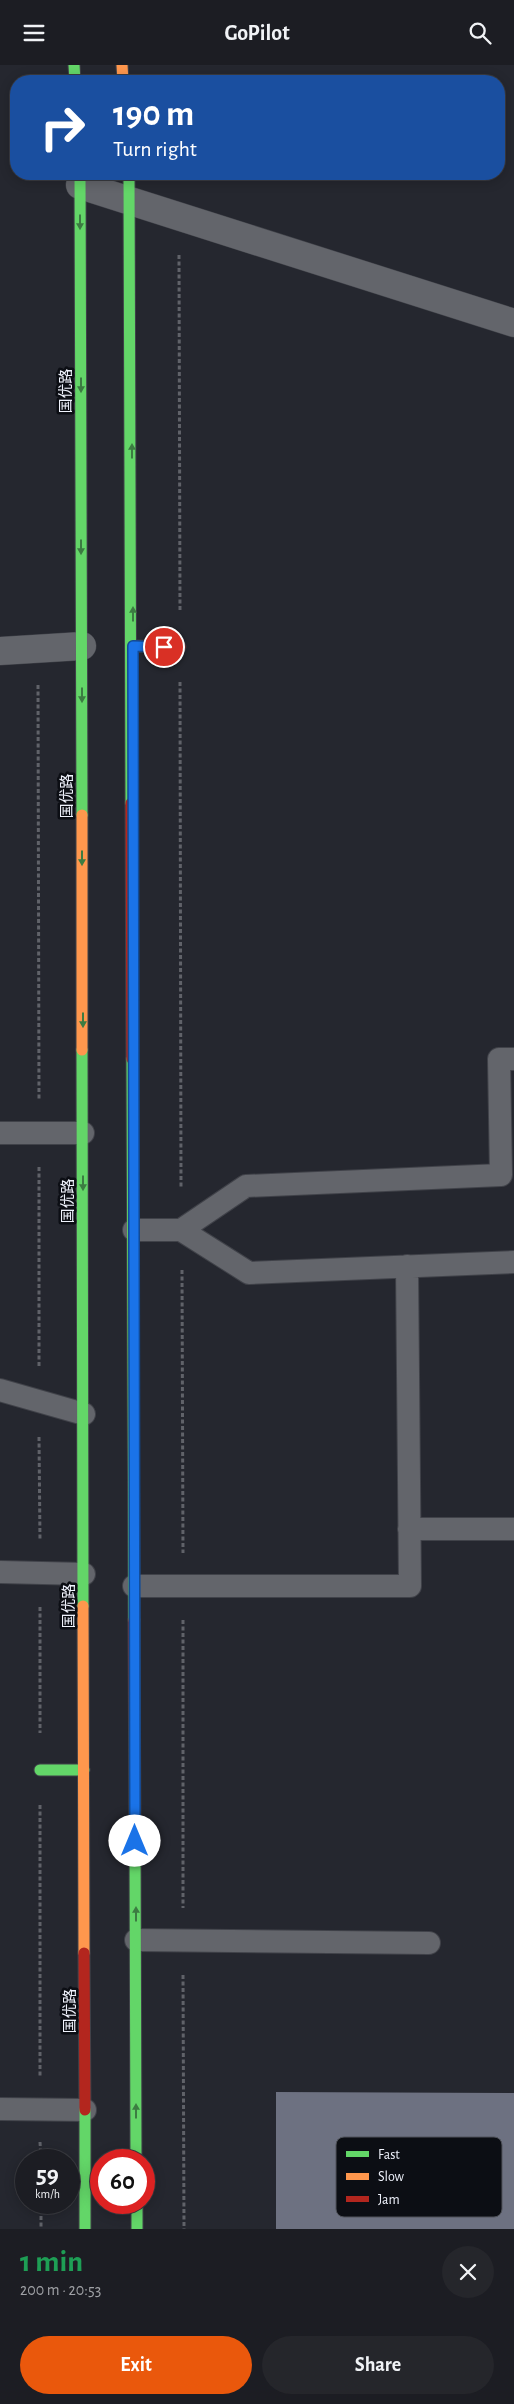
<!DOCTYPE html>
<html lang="en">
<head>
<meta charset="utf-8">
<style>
  body { margin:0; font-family:"Alegreya Sans","Noto Sans SC",sans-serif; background:#25262b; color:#f1f3f6; height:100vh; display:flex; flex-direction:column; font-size:19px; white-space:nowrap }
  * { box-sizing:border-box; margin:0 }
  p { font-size:16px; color:#a0a2a6 }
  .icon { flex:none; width:28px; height:28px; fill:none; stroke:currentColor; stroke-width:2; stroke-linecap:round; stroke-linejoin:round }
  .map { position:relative; height:2164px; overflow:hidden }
  .sheet { display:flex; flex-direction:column; background:#1c1d23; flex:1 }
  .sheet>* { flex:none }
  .hud { position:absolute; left:10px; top:10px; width:495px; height:105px; border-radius:20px; box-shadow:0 2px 12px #0003,0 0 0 1px #3a3b41; background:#1a4fa0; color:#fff; overflow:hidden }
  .speed { position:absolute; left:15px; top:2084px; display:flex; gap:10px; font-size:25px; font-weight:700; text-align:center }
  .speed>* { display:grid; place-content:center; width:65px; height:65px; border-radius:50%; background:#1c1d23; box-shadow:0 2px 12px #0003,0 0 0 1px #3a3b41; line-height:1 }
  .speed small { font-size:12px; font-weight:400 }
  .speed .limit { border:8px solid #d22; background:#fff; color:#111 }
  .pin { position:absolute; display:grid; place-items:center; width:42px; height:42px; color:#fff; margin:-21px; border:2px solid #fff; border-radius:50%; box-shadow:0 1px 5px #0007 }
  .me { position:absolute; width:55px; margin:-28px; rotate:0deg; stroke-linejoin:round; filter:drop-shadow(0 0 4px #0008) }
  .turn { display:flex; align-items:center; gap:18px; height:105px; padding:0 20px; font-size:22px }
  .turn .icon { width:65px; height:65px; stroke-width:2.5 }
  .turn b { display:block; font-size:35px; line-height:42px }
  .round { display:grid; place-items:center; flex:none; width:52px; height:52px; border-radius:26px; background:#25262b }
  .headline { display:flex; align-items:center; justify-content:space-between; height:85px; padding:0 20px }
  h1 { font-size:30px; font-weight:700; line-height:38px; color:#1e9e55 }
  .primary-button { display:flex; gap:10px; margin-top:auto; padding:10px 20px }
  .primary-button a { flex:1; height:58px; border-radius:30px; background:#ea580c; color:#fff; font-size:20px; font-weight:700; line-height:58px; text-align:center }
  .primary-button a+a { background:#25262b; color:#f1f3f6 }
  header { display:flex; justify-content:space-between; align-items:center; height:65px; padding:0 20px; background:#1c1d23; font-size:22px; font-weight:700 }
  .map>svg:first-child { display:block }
</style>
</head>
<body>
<header><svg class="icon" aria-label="menu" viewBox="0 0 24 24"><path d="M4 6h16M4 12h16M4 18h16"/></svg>GoPilot<svg class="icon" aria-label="search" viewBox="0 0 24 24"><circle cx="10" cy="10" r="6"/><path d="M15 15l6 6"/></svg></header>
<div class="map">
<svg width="514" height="2164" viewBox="0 0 514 2164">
  <rect width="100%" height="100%" fill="#25272f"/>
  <path fill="#6d7181" d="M276 2027 514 2028V2164H276Z"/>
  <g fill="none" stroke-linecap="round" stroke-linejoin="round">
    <defs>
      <path id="lane" d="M0 1068H83
        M134 1165H181L249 1208 514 1197
        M181 1165 246 1121 501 1110 499 994H514
        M0 1325 84 1349
        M409 1464H514
        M0 1507 84 1509
        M134 1521H410L407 1201
        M136 1875 429 1878
        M0 2044 85 2045"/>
      <path id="street" d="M80 120 514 258
        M0 586 82 581"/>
      <path id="fast" d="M74 0 75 16
        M80 109 82 750
        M129 109 131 738
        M82 985 83 1541
        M132 994 134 1555
        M40 1705H84
        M135 1774 136 2095
        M85 2045V2164
        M137 2138V2164"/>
      <path id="slow" d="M122 0 123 16
        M82 750V985
        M83 1541 84 1888"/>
      <path id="jam" d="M133 581 180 582
        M131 738 132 994
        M134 1555 135 1774
        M84 1888 85 2045"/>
    </defs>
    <use href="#lane" stroke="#404249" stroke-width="24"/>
    <use href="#street" stroke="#404249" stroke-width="29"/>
    <use href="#fast" stroke="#404249" stroke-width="13"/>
    <use href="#slow" stroke="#404249" stroke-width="13"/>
    <use href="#jam" stroke="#404249" stroke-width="13"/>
    <path stroke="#606269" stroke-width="3" stroke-dasharray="4 2.5" stroke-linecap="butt" d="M179 190 180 546
      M180 617 181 1123
      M38 620 39 1036
      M39 1102V1301
      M182 1205 183 1488
      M39 1372 40 1476
      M40 1542V1668
      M183 1555V1843
      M40 1740V2011
      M183 1910 184 2164
      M40 2077 41 2095
      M41 2138V2164"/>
    <use href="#lane" stroke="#63656b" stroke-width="22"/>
    <use href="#street" stroke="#63656b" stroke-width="28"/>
    <use href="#fast" stroke="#63d668" stroke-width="11"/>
    <use href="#slow" stroke="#ff974d" stroke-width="11"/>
    <use href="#jam" stroke="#b3261e" stroke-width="11"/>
  </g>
  <defs><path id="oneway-solid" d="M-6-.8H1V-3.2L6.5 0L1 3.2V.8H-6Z" transform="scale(1.25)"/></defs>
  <g fill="#3c7c42">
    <use href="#oneway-solid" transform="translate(80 157) rotate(90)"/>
    <use href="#oneway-solid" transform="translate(81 320) rotate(90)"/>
    <use href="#oneway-solid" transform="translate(132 386) rotate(-90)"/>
    <use href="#oneway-solid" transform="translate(81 482) rotate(90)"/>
    <use href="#oneway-solid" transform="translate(133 549) rotate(-90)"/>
    <use href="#oneway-solid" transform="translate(82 630) rotate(90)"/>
    <use href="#oneway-solid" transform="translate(82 793) rotate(90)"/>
    <use href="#oneway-solid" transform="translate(83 955) rotate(90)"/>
    <use href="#oneway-solid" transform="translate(83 1118) rotate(90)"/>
    <use href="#oneway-solid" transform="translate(136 1849) rotate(-90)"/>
    <use href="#oneway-solid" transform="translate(136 2046) rotate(-90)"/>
  </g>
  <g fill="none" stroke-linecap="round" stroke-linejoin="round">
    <defs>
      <path id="route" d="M135 1776 133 581 164 582"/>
    </defs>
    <use href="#route" stroke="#114b97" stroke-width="12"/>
    <use href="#route" stroke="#1a73e8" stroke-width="9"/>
  </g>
  <g text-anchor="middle" stroke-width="5" stroke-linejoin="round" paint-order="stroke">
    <g font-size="15" fill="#f0f3fd" stroke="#0c0e14">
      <text transform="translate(66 326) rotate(-90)" y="5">国优路</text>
      <text transform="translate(67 731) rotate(-90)" y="5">国优路</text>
      <text transform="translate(68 1136) rotate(-90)" y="5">国优路</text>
      <text transform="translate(69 1541) rotate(-90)" y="5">国优路</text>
      <text transform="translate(70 1946) rotate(-90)" y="5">国优路</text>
    </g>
  </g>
  <rect x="336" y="2072" width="166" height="80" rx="8" fill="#0c0e14" stroke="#50535a" stroke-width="1"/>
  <rect x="346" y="2086" width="23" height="6" fill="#63d668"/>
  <rect x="346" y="2108" width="23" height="7" fill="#ff974d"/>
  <rect x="346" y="2131" width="23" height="6" fill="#b3261e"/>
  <g font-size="14" fill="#f0f3fd">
    <text x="378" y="2094">Fast</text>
    <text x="378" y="2116">Slow</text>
    <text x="378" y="2139">Jam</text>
  </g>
</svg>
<div class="speed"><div>59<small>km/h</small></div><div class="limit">60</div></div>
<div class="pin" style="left:164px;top:582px;background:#d93025"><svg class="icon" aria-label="arrive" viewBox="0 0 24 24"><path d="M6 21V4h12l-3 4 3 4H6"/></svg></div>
<svg class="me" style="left:135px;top:1776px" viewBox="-20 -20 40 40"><circle r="19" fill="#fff"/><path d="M0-13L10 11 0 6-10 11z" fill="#1a73e8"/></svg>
<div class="hud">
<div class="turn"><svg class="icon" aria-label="right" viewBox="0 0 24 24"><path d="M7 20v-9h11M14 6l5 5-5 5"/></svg><div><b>190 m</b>Turn right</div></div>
</div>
</div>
<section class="sheet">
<div class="headline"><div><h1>1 min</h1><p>200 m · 20:53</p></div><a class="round"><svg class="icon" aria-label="close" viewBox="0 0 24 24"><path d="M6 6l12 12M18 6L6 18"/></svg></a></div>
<div class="primary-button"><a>Exit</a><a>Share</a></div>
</section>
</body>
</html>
